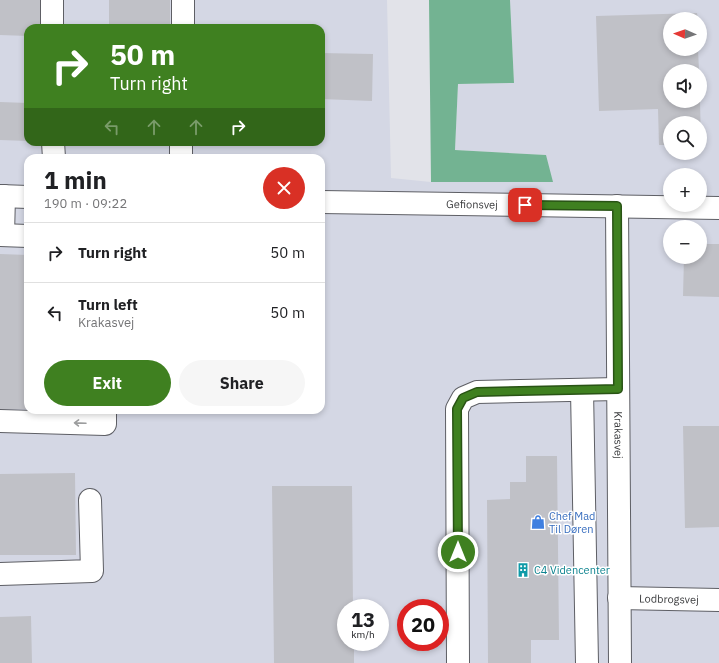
<!DOCTYPE html>
<html lang="en">
<head>
<meta charset="utf-8">
<style>
  body { margin:0; font-family:"IBM Plex Sans",sans-serif; background:#f6f6f6; color:#202124; height:100vh; display:flex; flex-direction:column; font-size:15px; white-space:nowrap }
  * { box-sizing:border-box; margin:0 }
  p { font-size:13px; color:#757577 }
  .icon { flex:none; width:22px; height:22px; fill:none; stroke:currentColor; stroke-width:2; stroke-linecap:round; stroke-linejoin:round }
  .map { position:relative; flex:1; overflow:hidden }
  .panel { position:absolute; left:24px; top:154px; width:301px; height:260px; display:flex; flex-direction:column; background:#fff; border-radius:12px; box-shadow:0 2px 6px #0003 }
  .panel>* { flex:none }
  .guide { position:absolute; left:24px; top:24px; width:301px; height:122px; border-radius:12px; box-shadow:0 2px 6px #0003; background:#3f8020; color:#fff; overflow:hidden }
  .needle { width:26px; rotate:272deg }
  .buttons { position:absolute; left:663px; top:12px; display:grid; gap:8px }
  .buttons a { display:grid; place-items:center; width:44px; height:44px; border-radius:50%; background:#fff; box-shadow:0 2px 6px #0003; font-size:20px }
  .speed { position:absolute; left:337px; top:599px; display:flex; gap:8px; font-size:20px; font-weight:700; text-align:center }
  .speed>* { display:grid; place-content:center; width:52px; height:52px; border-radius:50%; background:#fff; box-shadow:0 2px 6px #0003; line-height:1 }
  .speed small { font-size:10px; font-weight:400 }
  .speed .limit { border:6px solid #d22; background:#fff; color:#111 }
  .pin { position:absolute; display:grid; place-items:center; width:34px; height:34px; color:#fff; margin:-17px; border-radius:8px; box-shadow:0 2px 6px #0006 }
  .me { position:absolute; width:44px; margin:-22px; rotate:0deg; stroke-linejoin:round; filter:drop-shadow(0 0 3px #0008) }
  .turn { display:flex; align-items:center; gap:14px; height:84px; padding:0 20px; font-size:18px }
  .turn .icon { width:52px; height:52px; stroke-width:2.5 }
  .turn b { display:block; font-size:28px; line-height:34px }
  .lanes { display:flex; align-items:center; height:38px; padding:0 20px; background:#0003; justify-content:center; gap:20px; direction:ltr }
  .lanes .off { opacity:.35 }
  .round { display:grid; place-items:center; flex:none; width:42px; height:42px; border-radius:21px; background:#f6f6f6 }
  .summary { display:flex; align-items:center; justify-content:space-between; height:68px; padding:0 20px }
  h1 { font-size:24px; font-weight:700; line-height:30px }
  .cta { display:flex; gap:8px; margin-top:auto; padding:8px 20px }
  .cta a { flex:1; height:46px; border-radius:24px; background:#3f8020; color:#fff; font-size:16px; font-weight:700; line-height:46px; text-align:center }
  .cta a+a { background:#f6f6f6; color:#202124 }
  ul { padding:0; list-style:none }
  li { display:flex; align-items:center; gap:12px; height:60px; padding:0 20px; border-top:1px solid #e0e0e0 }
  li div { flex:1 }
  li b { display:block; font-size:15px }
  li em { font-style:normal }
  .map>svg:first-child { display:block }
</style>
</head>
<body>
<div class="map">
<svg width="719" height="663" viewBox="0 0 719 663">
  <rect width="100%" height="100%" fill="#e2e3e9"/>
  <path fill="#d4d7e4" fill-rule="evenodd" d="M0 0H387L391 178 431 182 546 155 455 150 458 84 514 83 510 0H719V663H0ZM670 19H700V49H670ZM28 28H321V142H28ZM670 71H700V101H670ZM670 123H700V153H670ZM28 158H321V410H28ZM670 175H700V205H670ZM670 227H700V257H670ZM346 608H380V642H346ZM406 608H440V642H406Z"/>
  <path fill="#73b392" d="M429 0H510L514 83 458 84 455 150 546 155 553 182H431Z"/>
  <path fill="#c0c1c7" d="M0 0H40V28H28V36L0 35Z
    M109 0H170V28H109Z
    M697 13 698 19H670V49H698L699 71H670V101H700L701 144 700 123H670V145H659L658 109 599 111 596 16Z
    M321 53 373 54 372 101 321 99Z
    M0 102 28 103V141L0 140Z
    M700 244H719V297L683 296 684 257H700Z
    M0 254 28 255V409H0Z
    M683 426H719V527L685 528Z
    M526 456H557L559 640H531V663H488L487 500 510 499V482H526Z
    M75 473 76 555H0V474Z
    M272 486H352L353 608H346V642H354V663H274Z
    M31 616 32 663H0V617Z"/>
  <g fill="none" stroke-linecap="round" stroke-linejoin="round">
    <defs>
      <g id="minor">
        <path d="M52 0V28"/>
        <path d="M183 28V0"/>
        <path d="M53 142 54 158"/>
        <path d="M181 158V142"/>
        <path d="M0 196 28 197"/>
        <path id="s1" d="M321 202 719 208"/>
        <path id="s2" d="M617 206 620 663"/>
        <path d="M0 235 28 236"/>
        <path d="M3 235 4 196"/>
        <path d="M582 390 587 663"/>
        <path d="M0 421 105 424V410"/>
        <path d="M0 574 92 571 90 500"/>
        <path id="s3" d="M619 598 719 600"/>
        <path d="M458 663 457 409 463 398 477 392 618 389"/>
      </g>
    </defs>
    <use href="#minor" stroke="#5e5f65" stroke-width="24"/>
    <use href="#minor" stroke="#fff" stroke-width="22"/>
  </g>
  <defs><path id="oneway-shaft" d="M-6 0H5M1.5-3L5.5 0L1.5 3" fill="none" stroke-width="1.6" stroke-linecap="round" stroke-linejoin="round"/></defs>
  <use stroke="#9c9d9e" href="#oneway-shaft" transform="translate(80 423) rotate(-178)"/>
  <g fill="none" stroke-linecap="round" stroke-linejoin="round">
    <defs>
      <path id="route" d="M458 552 457 409 463 398 477 392 618 389 617 206 525 205"/>
    </defs>
    <use href="#route" stroke="#295315" stroke-width="10"/>
    <use href="#route" stroke="#3f8020" stroke-width="7"/>
  </g>
  <defs>
    <symbol id="shop-bare" viewBox="-9 -9 18 18"><path d="M-5-2.5h2.3a2.7 3.5 0 0 1 5.4 0H5L5.5 6h-11ZM-1.5-2.5h3a1.5 2.3 0 0 0-3 0Z" fill="#3f7fe0" stroke="#fff" stroke-width="2.5" paint-order="stroke"/></symbol>
    <symbol id="building-bare" viewBox="-9 -9 18 18"><path d="M-4-6H4V6H1V3H-1V6H-4ZM-2.5-4.3h1.7v1.8h-1.7ZM.8-4.3h1.7v1.8H.8ZM-2.5-1h1.7V.8h-1.7ZM.8-1h1.7V.8H.8Z" fill="#0f9aa8" stroke="#fff" stroke-width="2.5" paint-order="stroke"/></symbol>
  </defs>
  <g fill-rule="evenodd">
    <use href="#shop-bare" x="528" y="512" width="20" height="20"/>
    <use href="#building-bare" x="513" y="560" width="20" height="20"/>
  </g>
  <g text-anchor="middle" stroke-width="3" stroke-linejoin="round" paint-order="stroke">
    <g font-size="11" fill="#3a3b3d" stroke="#fff">
      <text dy="4" stroke="none"><textPath href="#s1" startOffset="151">Gefionsvej</textPath></text>
      <text dy="4" stroke="none"><textPath href="#s2" startOffset="229">Krakasvej</textPath></text>
      <text dy="4" stroke="none"><textPath href="#s3" startOffset="50">Lodbrogsvej</textPath></text>
    </g>
    <g font-size="11" fill="#366cbe" stroke="#fff" text-anchor="start">
      <text x="549" y="520">Chef Mad<tspan x="549" dy="13">Til Døren</tspan></text>
    </g>
    <g font-size="11" fill="#0d838f" stroke="#fff" text-anchor="start">
      <text x="534" y="574">C4 Videncenter</text>
    </g>
  </g>
</svg>
<div class="buttons">
<a><svg class="needle" viewBox="-14 -14 28 28"><path d="M0-13l5 13h-10z" fill="#e53935"/><path d="M0 13l5-13h-10z" fill="#757577"/></svg></a>
<a><svg class="icon" aria-label="sound" viewBox="0 0 24 24"><path d="M4 9h4l5-4v14l-5-4H4zM17 9q2 3 0 6"/></svg></a>
<a><svg class="icon" aria-label="search" viewBox="0 0 24 24"><circle cx="10" cy="10" r="6"/><path d="M15 15l6 6"/></svg></a>
<a>+</a>
<a>−</a>
</div>
<div class="speed"><div>13<small>km/h</small></div><div class="limit">20</div></div>
<div class="pin" style="left:525px;top:205px;background:#d93025"><svg class="icon" aria-label="arrive" viewBox="0 0 24 24"><path d="M6 21V4h12l-3 4 3 4H6"/></svg></div>
<svg class="me" style="left:458px;top:552px" viewBox="-20 -20 40 40"><circle r="17" fill="#3f8020" stroke="#fff" stroke-width="3"/><path d="M0-11L8 9 0 5-8 9z" fill="#fff"/></svg>
<div class="guide">
<div class="turn"><svg class="icon" aria-label="right" viewBox="0 0 24 24"><path d="M7 20v-9h11M14 6l5 5-5 5"/></svg><div><b>50 m</b>Turn right</div></div>
<div class="lanes"><svg class="icon off" aria-label="left" viewBox="0 0 24 24"><path d="M17 20v-9H6M10 6l-5 5 5 5"/></svg><svg class="icon off" aria-label="ahead" viewBox="0 0 24 24"><path d="M12 20V5M6 11l6-6 6 6"/></svg><svg class="icon off" aria-label="ahead" viewBox="0 0 24 24"><path d="M12 20V5M6 11l6-6 6 6"/></svg><svg class="icon" aria-label="right" viewBox="0 0 24 24"><path d="M7 20v-9h11M14 6l5 5-5 5"/></svg></div>
</div>
<section class="panel">
<div class="summary"><div><h1>1 min</h1><p>190 m · 09:22</p></div><a class="round" style="background:#d93025;color:#fff"><svg class="icon" aria-label="close" viewBox="0 0 24 24"><path d="M6 6l12 12M18 6L6 18"/></svg></a></div>
<ul>
<li><svg class="icon" aria-label="right" viewBox="0 0 24 24"><path d="M7 20v-9h11M14 6l5 5-5 5"/></svg><div><b>Turn right</b></div><em>50 m</em></li>
<li><svg class="icon" aria-label="left" viewBox="0 0 24 24"><path d="M17 20v-9H6M10 6l-5 5 5 5"/></svg><div><b>Turn left</b><p>Krakasvej</p></div><em>50 m</em></li>
</ul>
<div class="cta"><a>Exit</a><a>Share</a></div>
</section>
</div>
</body>
</html>
